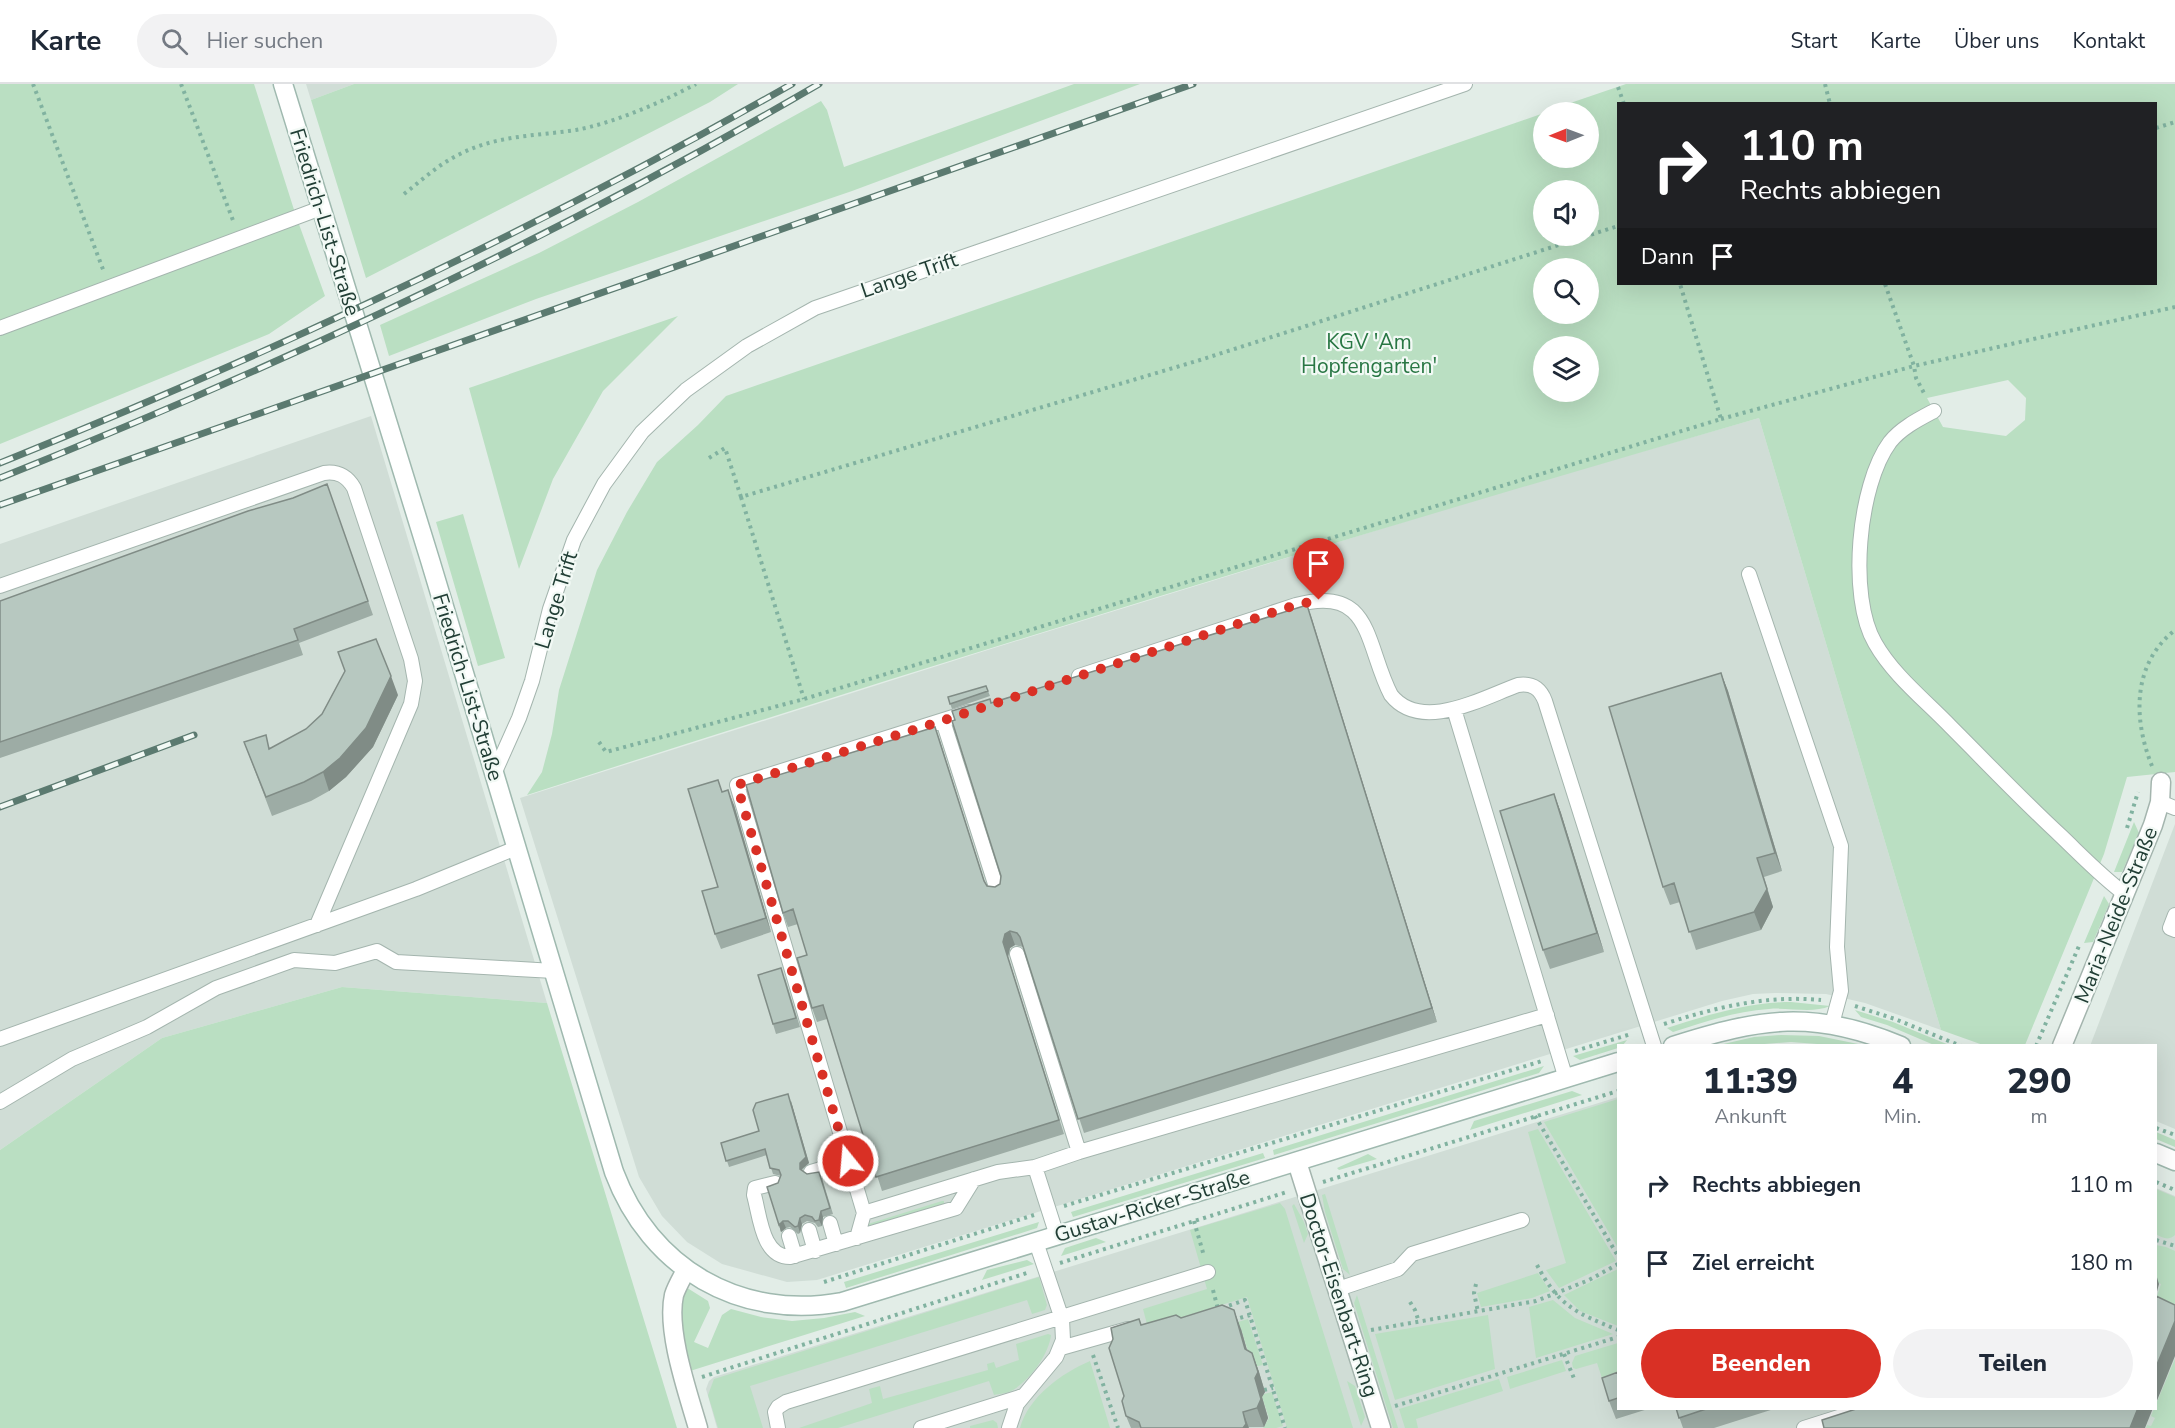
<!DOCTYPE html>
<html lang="de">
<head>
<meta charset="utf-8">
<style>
  body { margin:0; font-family:"Nunito Sans",sans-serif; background:#f2f2f3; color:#1f2937; height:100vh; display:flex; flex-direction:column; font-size:22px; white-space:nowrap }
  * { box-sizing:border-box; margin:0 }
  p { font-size:20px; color:#747a83 }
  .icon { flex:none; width:33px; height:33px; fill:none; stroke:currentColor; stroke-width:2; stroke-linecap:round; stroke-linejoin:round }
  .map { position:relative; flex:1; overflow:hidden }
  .panel { position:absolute; left:1617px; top:960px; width:540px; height:366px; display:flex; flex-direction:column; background:#fff; border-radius:0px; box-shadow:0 6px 24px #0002 }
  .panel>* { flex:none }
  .guide { position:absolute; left:1617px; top:18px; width:540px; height:183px; border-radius:0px; box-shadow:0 6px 24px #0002; background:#202124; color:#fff; overflow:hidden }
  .needle { width:39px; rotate:269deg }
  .controls { position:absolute; left:1533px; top:18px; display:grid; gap:12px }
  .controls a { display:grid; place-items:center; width:66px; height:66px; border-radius:50%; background:#fff; box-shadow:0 6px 24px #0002; font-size:30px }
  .pin { position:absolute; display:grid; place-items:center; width:51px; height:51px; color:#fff; margin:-62px -26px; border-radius:50% 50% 50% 0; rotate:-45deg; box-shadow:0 0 6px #0007 }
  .pin .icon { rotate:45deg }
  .me { position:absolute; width:66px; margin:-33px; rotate:343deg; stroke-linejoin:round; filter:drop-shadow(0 0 4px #0008) }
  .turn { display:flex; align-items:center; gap:21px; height:126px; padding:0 24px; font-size:27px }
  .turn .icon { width:78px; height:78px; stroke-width:2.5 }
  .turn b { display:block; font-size:42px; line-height:51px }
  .then { display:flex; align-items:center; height:57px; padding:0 24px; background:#0003; gap:12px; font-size:22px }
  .eta { display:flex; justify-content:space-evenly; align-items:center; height:102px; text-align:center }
  .eta b { font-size:36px; font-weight:800; line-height:42px }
  .button { display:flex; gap:12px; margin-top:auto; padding:12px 24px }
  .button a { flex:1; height:69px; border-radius:36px; background:#d93025; color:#fff; font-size:24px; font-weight:800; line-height:69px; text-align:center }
  .button a+a { background:#f2f2f3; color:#1f2937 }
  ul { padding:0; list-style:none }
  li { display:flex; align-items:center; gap:18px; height:78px; padding:0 24px }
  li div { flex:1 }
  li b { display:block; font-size:22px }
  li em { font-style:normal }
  header { display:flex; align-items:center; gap:36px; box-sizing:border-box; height:84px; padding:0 30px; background:#fff; border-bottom:2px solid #e0e1e3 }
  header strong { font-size:28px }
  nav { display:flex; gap:33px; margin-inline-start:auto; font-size:21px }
  .search { width:420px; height:54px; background:#f2f2f3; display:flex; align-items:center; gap:15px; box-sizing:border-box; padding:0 21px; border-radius:33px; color:#747a83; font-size:22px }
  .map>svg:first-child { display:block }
</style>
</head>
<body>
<header>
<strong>Karte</strong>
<div class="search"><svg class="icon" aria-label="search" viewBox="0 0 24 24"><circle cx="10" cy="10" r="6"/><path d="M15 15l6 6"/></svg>Hier suchen</div>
<nav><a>Start</a><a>Karte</a><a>Über uns</a><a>Kontakt</a></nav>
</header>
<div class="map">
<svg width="2175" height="1344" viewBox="0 0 2175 1344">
  <rect width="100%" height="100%" fill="#e2ede7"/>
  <path fill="#d0ddd6" d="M306 0H354L311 16Z
    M371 332 547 919 342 903 162 954 0 1066V460Z
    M1759 334 1941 946 1865 919 1826 910 1775 909 1753 910 1722 917 817 1196 787 1198 722 1180 687 1158 662 1132 639 1093 520 714 994 564 1498 409Z
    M2175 740V1045L2156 1037V962H2090Z
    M1618 1013V1324H2156V1104L2175 1112V1344H717L706 1305 709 1297 714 1293Z"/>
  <path fill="#badfc2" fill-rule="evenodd" d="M0 0H254L296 132 325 212 269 250 0 360Z
    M354 0H738L710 18 366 194 311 16Z
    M1074 0H1140L852 107 536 215 389 272 380 241 539 169 638 118 821 17 827 26 844 83Z
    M1626 0H2175V688L2127 693 2104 770 2025 961H1983L1941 946 1759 334C1347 453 936 579 527 711L542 688 552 650 559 606 597 486 627 428 657 378 698 341 726 312 1544 29V74H1588V28H1544ZM1618 20H2156V200H1618ZM1544 106H1588V152H1544ZM1544 184H1588V230H1544ZM1544 262H1588V308H1544ZM2008 296 2026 314 2025 336 2006 352 1943 343 1927 314Z
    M678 232 603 307 553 395 519 485 469 304Z
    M463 430 505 574 478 582 436 438Z
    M2134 738 2139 749 2122 788H2114Z
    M2104 812 2109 820 2093 858 2084 859Z
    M342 903 547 919 677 1344H0V1066L162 954Z
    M1791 918 1830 922C1812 930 1789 923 1769 925 1736 927 1705 938 1673 948L1667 944C1708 931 1748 918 1791 918Z
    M1855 926 1893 938 1949 961H1934L1887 941 1861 933Z
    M1781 951 1819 952 1863 961H1830L1791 958 1752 961H1719L1754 953Z
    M1627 956 1623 961 1618 962V964L1580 976 1573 972Z
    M1544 982 1539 989 1274 1071 1273 1066Z
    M1572 1007 1582 1011 1470 1046 1474 1037Z
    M1618 1015V1164L1544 1038Z
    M1538 1045 1616 1177 1559 1204 1546 1186 1566 1179 1528 1048Z
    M2156 1048 2175 1056V1063L2156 1055Z
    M1263 1069 1265 1074 1073 1133 1071 1128Z
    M1368 1070 1377 1075 1339 1086 1337 1084Z
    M2156 1105 2175 1113V1151C2169 1157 2162 1154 2156 1150Z
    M1325 1110 1326 1113 1350 1191 1343 1185 1325 1128 1322 1111Z
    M942 1117H944V1121L868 1144 867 1142 868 1140Z
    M1280 1119 1285 1125 1353 1344H1287L1247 1213 1148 1244 1143 1225 1207 1205 1190 1146Z
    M1294 1120 1304 1138 1308 1150 1304 1159 1292 1122Z
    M1039 1138 1037 1144 1034 1145 846 1204 844 1198Z
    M1096 1154 1106 1158 1061 1172 1065 1164Z
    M2156 1161 2166 1163 2175 1167V1228L2156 1215 2161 1200 2156 1198Z
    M1027 1176 1034 1180 982 1196 987 1186Z
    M1618 1185V1242L1580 1227 1564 1211Z
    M1538 1189 1550 1207 1532 1214 1481 1223 1477 1209Z
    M1039 1193 1047 1221 1045 1226 1032 1230 1027 1216 750 1302 763 1344H718L708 1311 714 1295Z
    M672 1200H681L708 1217 710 1224 694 1258 708 1264 722 1231 731 1225 761 1233 792 1237 824 1234 855 1228 865 1232 690 1287Z
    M1357 1211 1398 1344H1393L1354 1219Z
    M1553 1216 1575 1234 1613 1250 1536 1274 1529 1223Z
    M1488 1231 1495 1285 1395 1316 1375 1250Z
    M1248 1235 1263 1281 1253 1283 1241 1245 1231 1240Z
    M1048 1250 1051 1251C1049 1270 1030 1296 1013 1306 1008 1309 1000 1310 994 1311L989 1297 838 1344H799L872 1319 869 1305 880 1302 883 1315 988 1286 987 1280 994 1278 996 1284 1019 1276 1016 1260Z
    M1618 1259V1309L1608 1312 1597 1279 1576 1285 1573 1284 1572 1279 1575 1272Z
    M2175 1275V1344H2146L2147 1341 2151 1342 2155 1334 2151 1332Z
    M1562 1276 1566 1287 1510 1305 1507 1293Z
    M1090 1277 1110 1344H1020C1028 1313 1062 1289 1090 1277Z
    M1499 1295 1503 1307 1416 1335 1418 1344H1405L1399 1325Z
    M1347 1297 1355 1302 1365 1333 1361 1342Z
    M1272 1308 1283 1342 1276 1344H1263L1269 1334 1262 1313 1264 1310Z
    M993 1336 997 1339 998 1344H970V1342Z"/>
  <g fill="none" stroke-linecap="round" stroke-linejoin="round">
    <defs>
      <path id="lane" d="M0 244 321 124
        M1934 327C1919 335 1901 344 1890 358 1858 401 1848 513 1875 559 1893 591 1926 617 1951 643 1988 680 2023 717 2061 752 2082 772 2102 793 2125 810
        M1749 490 1841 762 1837 863 1841 907 1832 940
        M0 502 324 389C338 387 347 392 354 404L411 575 415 597 411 620 317 841
        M1079 592 1296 521C1373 500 1365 561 1391 611 1421 649 1482 614 1518 601 1532 599 1540 604 1545 617L1654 962
        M1454 625 1566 995
        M943 637 998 809
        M494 690 519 634 532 597 550 525 574 456 604 400 642 348 686 306 747 262 815 224 1465 0
        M2160 718 2175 724
        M2175 831 2170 844 2175 846
        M1017 870 1079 1068
        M0 955 416 805 516 764
        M0 1018 72 975 147 943 216 904 294 876 335 879 377 867 396 878 554 887
        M1035 1083 1057 1152
        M811 1088 848 1077
        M775 1099 755 1104 754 1111C760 1132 762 1173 790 1173L956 1124 974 1095
        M864 1129 998 1088 1035 1083 1079 1068 1547 931
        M830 1139 836 1160
        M809 1146 815 1167
        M789 1152 795 1172
        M857 1154 864 1129 737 701 969 628
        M1338 1205 1398 1185 1412 1170 1522 1136
        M1061 1264 1128 1245
        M778 1344 775 1328 778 1323 786 1318 1208 1188
        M921 1344 1023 1312
        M1009 1344 1017 1320 1056 1273 1063 1256 1062 1235 1036 1158
        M1804 1344 1867 1324"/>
      <path id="street" d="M2062 962 2153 741 2160 718 2161 698
        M1297 1078 1381 1344
        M686 1186C682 1194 677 1202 674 1211 666 1247 688 1309 698 1344"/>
      <path id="secondary" d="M283 0 430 476 614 1088C650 1184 740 1237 842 1218L1618 978
        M1673 962C1761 934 1813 925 1901 962
        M2156 1069 2175 1077"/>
    </defs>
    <use href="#lane" stroke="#a4b5ae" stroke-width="16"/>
    <use href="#street" stroke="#a4b5ae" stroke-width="21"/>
    <use href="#secondary" stroke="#9fb9af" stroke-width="21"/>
    <path stroke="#81b2a0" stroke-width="4" stroke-dasharray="3 4.5" stroke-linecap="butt" d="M33 0 104 188
      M181 0 234 139
      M1825 0 1830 20
      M1618 3 1624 20
      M2156 44 2175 38
      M404 110C422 96 439 80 460 70 497 51 537 52 576 46 614 39 662 18 696 0
      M1885 200 1914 282 1916 294 1925 311
      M1721 335 1914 282 2175 223
      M709 374 725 364 741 413 1200 276 1618 142
      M741 413 804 615
      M599 658 606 668 804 615 1721 335 1680 200
      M2152 682C2133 635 2132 580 2175 546
      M2127 744 2138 708
      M1855 922 1895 935 1961 962
      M1664 940C1717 923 1766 911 1821 916
      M2036 962 2079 862
      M1575 967 1631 950
      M1535 1032 1618 1172
      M2156 1044 2175 1051
      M1323 1098 1618 1007
      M2156 1098 2175 1106
      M1064 1122 1542 977
      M1194 1137 1204 1172
      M2156 1156 2175 1162
      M1060 1179 1287 1108
      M1537 1181C1559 1223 1577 1229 1618 1246
      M824 1198 1034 1131
      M1476 1200 1474 1209 1478 1228
      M1213 1206 1218 1225
      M1410 1218 1415 1226 1419 1238
      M1222 1224 1245 1216 1285 1344
      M1233 1236 1250 1231
      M1371 1246 1536 1217 1589 1196 1618 1180
      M1564 1270 1575 1297
      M1093 1271 1118 1344
      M702 1293 1030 1188
      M1264 1306 1273 1304
      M1395 1322 1618 1253"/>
    <use href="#lane" stroke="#fff" stroke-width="14"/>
    <use href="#street" stroke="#fff" stroke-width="18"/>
    <use href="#secondary" stroke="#fff" stroke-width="18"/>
    <defs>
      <path id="rail" d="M0 379C273 269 536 146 792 0
        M0 394C282 281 557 153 819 0
        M0 421 1193 0
        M0 723 194 651"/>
    </defs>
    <use href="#rail" stroke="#5b7a70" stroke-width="7"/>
    <use href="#rail" stroke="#f2f9f5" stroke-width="4.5" stroke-dasharray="14" stroke-linecap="butt"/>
  </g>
  <path fill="#9daca5" d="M327 400 373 531 299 559 303 571 0 674V517L293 414Z
    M1307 521 1437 938 1084 1049 1024 866 1023 863 1015 861 1010 864 1008 873 1064 1050 882 1107 827 935 817 938 812 924 807 871 798 840 788 843 783 829 935 643 985 799 987 802 995 803 1000 800 1001 792 991 619Z
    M1721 589 1728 607 1782 787 1764 793 1773 823 1761 846 1696 866 1680 818 1670 821 1663 803Z
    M986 602 990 612 952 625 948 613Z
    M398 611 373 663 346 693 329 707 311 717 272 732 244 658 271 664 306 645 322 630Z
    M723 708 734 721 771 848 721 865 715 850Z
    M1554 710 1561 729 1604 868 1550 885 1543 866Z
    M785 894 800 943 776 950 773 940Z
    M791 1017 809 1079 802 1086 807 1090 822 1094 833 1130 823 1133 822 1142 818 1143 815 1139 807 1137 802 1140 800 1149 798 1150 790 1143 786 1144 781 1148 779 1141 778 1099 781 1092 773 1090 767 1071 729 1083 721 1059 759 1047Z
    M1181 1234 1241 1245 1247 1266 1252 1269 1259 1288 1265 1308 1262 1313 1268 1334 1264 1343 1131 1344 1126 1332 1124 1312 1141 1241Z
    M1618 1288V1324H1651L1616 1335 1609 1317Z
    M1676 1324H1777L1714 1344H1683Z"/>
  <path fill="#808c86" d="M1307 521 1312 535 1437 938 1432 924Z
    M1721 589 1728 607 1782 787 1775 769Z
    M391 592 398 611 373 663 346 693 329 707 323 688Z
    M935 643 940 657 989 812 984 797Z
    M728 706 734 721 771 848 766 834Z
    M1554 710 1561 729 1604 868 1597 849Z
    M1757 774 1773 823 1761 846 1754 828Z
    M1010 847 1015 861 1010 864 1008 873 1064 1050 1003 858 1005 850Z
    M791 1017 809 1079 802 1085 803 1091 800 1085Z
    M821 1127 823 1133 822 1142 819 1136Z
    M800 1134 802 1140 800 1149 798 1142Z
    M783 1137 786 1144 781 1148 779 1141Z
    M2156 1190 2159 1200 2156 1211Z
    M1234 1226 1241 1245 1252 1284 1245 1265Z
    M2175 1237V1272L2156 1319V1283Z
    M1252 1269 1259 1288 1265 1308 1262 1313 1268 1334 1264 1343 1257 1324Z
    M2138 1324H2153L2145 1344H2130Z
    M1243 1328 1249 1344H1243Z"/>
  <path fill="#b7c8c0" stroke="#808c86" stroke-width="1.5" d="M327 400 368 517 294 545 298 556 0 658V517L248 427 293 414Z
    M1307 521 1432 924 1078 1035 1020 853 1017 849 1010 847 1005 850 1003 858 1059 1036 876 1093 823 921 812 924 797 874 807 871 793 825 783 829 746 701 935 643 984 797 987 802 995 803 1000 800 1001 792 952 637 955 636 952 627 990 615 991 619Z
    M376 555 391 592 366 644 340 674 323 688 304 698 266 713 244 658 266 651 269 665 306 645 322 630 345 587 338 568Z
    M1721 589 1775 769 1757 774 1767 805 1754 828 1689 848 1674 799 1663 803 1609 623Z
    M986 602 988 607 950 620 948 613Z
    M718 696 722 708 728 706 766 834 715 850 702 807 718 803 688 705Z
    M1554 710 1597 849 1543 866 1500 727Z
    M781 884 796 934 773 940 758 891Z
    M788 1010 806 1073 800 1079V1085L807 1090 819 1088 830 1124 821 1127 819 1136 815 1137 812 1133 805 1131 800 1134 798 1142 795 1143 788 1137H783L779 1141 767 1103 778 1099 781 1091 779 1086 770 1084 765 1065 726 1077 721 1059 759 1047 753 1026 756 1019Z
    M2156 1212 2175 1221V1237L2156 1283Z
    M1222 1221 1234 1226 1245 1265 1252 1269 1258 1288 1255 1294 1261 1315 1257 1324 1243 1328 1246 1340 1243 1344H1141L1139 1338 1126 1332 1122 1317 1124 1312 1109 1264 1113 1255 1111 1244 1139 1235 1141 1241 1176 1231 1181 1234Z
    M1618 1288V1314L1609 1317 1602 1294Z
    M1676 1324H1709L1679 1334Z
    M1859 1324H2138L2130 1344H1824L1822 1336Z"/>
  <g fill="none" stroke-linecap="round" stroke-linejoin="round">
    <path stroke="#d93025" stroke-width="10" stroke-dasharray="0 18" d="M848 1077 737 701 923 643 1296 521 1319 516"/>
  </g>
  <g text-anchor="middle" stroke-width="4.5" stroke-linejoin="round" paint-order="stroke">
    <g font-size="21" fill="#213e35" stroke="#f2f9f5">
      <text transform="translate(325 138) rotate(73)" y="7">Friedrich-List-Straße</text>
      <text transform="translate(909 191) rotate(-19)" y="7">Lange Trift</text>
      <text transform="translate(556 516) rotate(-73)" y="7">Lange Trift</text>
      <text transform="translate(468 603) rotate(73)" y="7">Friedrich-List-Straße</text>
      <text transform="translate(2116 831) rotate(-68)" y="7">Maria-Neide-Straße</text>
      <text transform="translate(1152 1122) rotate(-17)" y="7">Gustav-Ricker-Straße</text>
      <text transform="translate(1339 1211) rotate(72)" y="7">Doctor-Eisenbart-Ring</text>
    </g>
    <g font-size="21" fill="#297744" stroke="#f2f9f5">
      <text x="1369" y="265">KGV 'Am<tspan x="1369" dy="24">Hopfengarten'</tspan></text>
    </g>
  </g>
</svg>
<div class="controls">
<a><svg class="needle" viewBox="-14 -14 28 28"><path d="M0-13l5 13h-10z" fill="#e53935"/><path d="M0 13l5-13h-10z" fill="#747a83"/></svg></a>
<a><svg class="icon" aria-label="sound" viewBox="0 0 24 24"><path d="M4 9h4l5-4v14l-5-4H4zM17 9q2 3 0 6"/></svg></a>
<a><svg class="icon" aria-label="search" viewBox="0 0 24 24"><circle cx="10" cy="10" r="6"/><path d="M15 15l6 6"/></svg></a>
<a><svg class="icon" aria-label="layers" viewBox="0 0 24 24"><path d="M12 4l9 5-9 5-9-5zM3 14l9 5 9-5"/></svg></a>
</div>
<div class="pin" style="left:1319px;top:516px;background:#d93025"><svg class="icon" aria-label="arrive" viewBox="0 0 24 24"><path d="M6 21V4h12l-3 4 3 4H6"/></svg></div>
<svg class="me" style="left:848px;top:1077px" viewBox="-20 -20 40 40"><circle r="17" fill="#d93025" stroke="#fff" stroke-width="3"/><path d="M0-11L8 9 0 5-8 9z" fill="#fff"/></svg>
<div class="guide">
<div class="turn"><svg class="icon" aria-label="right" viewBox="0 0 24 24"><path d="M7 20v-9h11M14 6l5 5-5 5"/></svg><div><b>110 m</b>Rechts abbiegen</div></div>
<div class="then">Dann<svg class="icon" aria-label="arrive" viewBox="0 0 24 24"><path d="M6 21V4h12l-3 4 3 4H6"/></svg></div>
</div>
<section class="panel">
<div class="eta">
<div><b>11:39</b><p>Ankunft</p></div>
<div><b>4</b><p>Min.</p></div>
<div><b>290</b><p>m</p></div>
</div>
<ul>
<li><svg class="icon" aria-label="right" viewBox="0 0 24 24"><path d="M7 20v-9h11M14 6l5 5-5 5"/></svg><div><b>Rechts abbiegen</b></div><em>110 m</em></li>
<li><svg class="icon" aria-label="arrive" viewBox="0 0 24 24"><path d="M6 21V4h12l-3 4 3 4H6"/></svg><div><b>Ziel erreicht</b></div><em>180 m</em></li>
</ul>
<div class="button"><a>Beenden</a><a>Teilen</a></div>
</section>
</div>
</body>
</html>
